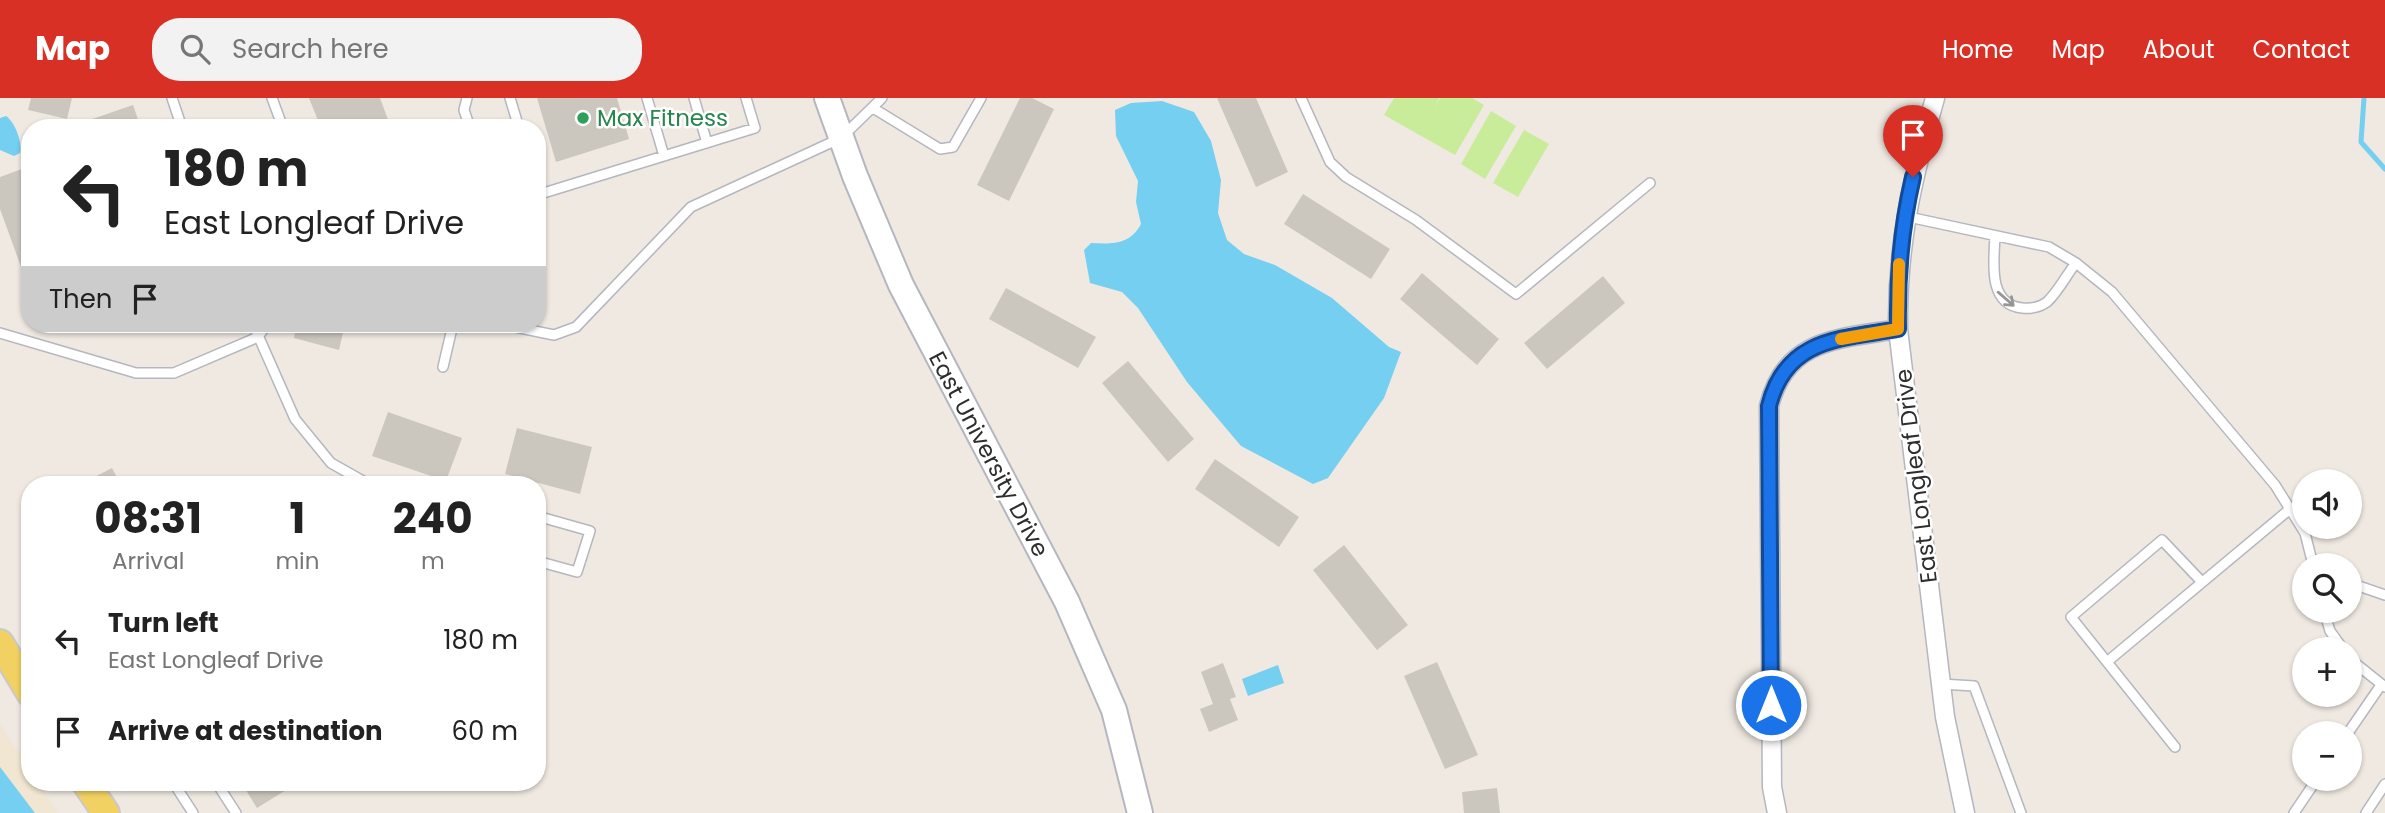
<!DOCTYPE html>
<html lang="en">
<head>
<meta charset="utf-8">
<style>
  body { margin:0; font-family:Poppins,sans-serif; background:#f2f2f2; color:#222; height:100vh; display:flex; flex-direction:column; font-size:26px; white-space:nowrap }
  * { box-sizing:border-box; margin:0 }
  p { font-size:23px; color:#767676 }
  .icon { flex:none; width:38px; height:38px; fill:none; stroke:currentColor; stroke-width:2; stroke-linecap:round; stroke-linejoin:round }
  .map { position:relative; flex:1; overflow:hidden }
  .sheet { position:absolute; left:21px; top:378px; width:525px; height:315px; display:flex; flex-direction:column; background:#fff; border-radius:28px; box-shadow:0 2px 5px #0004 }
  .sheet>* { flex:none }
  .hud { position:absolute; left:21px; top:21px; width:525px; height:214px; border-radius:28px; box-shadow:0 2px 5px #0004; background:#fff; color:#222; overflow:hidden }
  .controls { position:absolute; left:2292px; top:371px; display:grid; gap:14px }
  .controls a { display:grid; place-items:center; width:70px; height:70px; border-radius:50%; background:#fff; box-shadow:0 2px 5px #0004; font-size:35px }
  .pin { position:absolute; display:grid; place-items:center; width:60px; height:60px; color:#fff; margin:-72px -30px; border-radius:50% 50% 50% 0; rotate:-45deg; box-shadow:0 0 7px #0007 }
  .pin .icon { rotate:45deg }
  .me { position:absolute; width:77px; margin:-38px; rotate:0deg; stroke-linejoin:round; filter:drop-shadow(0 0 5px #0008) }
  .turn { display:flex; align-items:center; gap:24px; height:147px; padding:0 28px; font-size:32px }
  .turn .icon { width:91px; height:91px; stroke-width:2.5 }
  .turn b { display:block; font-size:49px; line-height:60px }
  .then { display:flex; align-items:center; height:66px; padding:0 28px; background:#0003; gap:14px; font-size:26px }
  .eta { display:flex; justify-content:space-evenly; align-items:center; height:119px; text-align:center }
  .eta b { font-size:42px; font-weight:700; line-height:49px }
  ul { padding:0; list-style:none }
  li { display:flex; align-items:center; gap:21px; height:91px; padding:0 28px }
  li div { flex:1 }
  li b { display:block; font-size:26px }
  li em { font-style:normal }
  header { display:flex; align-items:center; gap:42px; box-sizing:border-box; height:98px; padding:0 35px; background:#d93025; color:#fff }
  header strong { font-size:33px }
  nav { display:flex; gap:38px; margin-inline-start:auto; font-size:24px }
  .search { width:490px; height:63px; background:#f2f2f2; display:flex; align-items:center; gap:18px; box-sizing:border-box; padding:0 24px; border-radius:28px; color:#767676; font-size:26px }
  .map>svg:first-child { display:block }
</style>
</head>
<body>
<header>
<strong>Map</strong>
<div class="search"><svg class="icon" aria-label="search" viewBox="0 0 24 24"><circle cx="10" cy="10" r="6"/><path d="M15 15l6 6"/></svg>Search here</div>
<nav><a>Home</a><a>Map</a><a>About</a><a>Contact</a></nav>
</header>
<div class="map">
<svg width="2385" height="715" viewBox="0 0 2385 715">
  <rect width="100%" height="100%" fill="#efe9e1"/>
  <path fill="#f0e6d1" d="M0 627 30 670V684H38L57 715H0Z"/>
  <path fill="#c9ec9a" d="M1394 0H1439L1435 9 1440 0H1472L1484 7 1455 57 1384 17Z
    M1491 13 1516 28 1485 81 1461 66Z
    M1524 32 1549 46 1518 99 1493 85Z"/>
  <path fill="#75cff0" d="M1162 3 1194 14 1211 43 1221 82 1218 115 1227 142 1244 156 1275 167 1332 200 1389 249 1401 254 1384 300 1328 380 1313 386 1241 348 1187 284 1138 210 1122 194 1090 185 1084 152 1091 145C1112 146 1130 147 1141 126L1136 104 1138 83 1116 38 1115 12 1131 5Z
    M6 18C15 24 23 45 20 55L14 58 0 52V20Z
    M1278 567 1284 585 1248 598 1242 581Z
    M0 669 35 715H0Z"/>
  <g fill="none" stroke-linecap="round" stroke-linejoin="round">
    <path stroke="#75cff0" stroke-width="5" d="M2364 0 2361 44 2385 71"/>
  </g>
  <path fill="#cbc7bf" d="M31 0H72L67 21 28 12Z
    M309 0H380L391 30H321Z
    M537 0H617L629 41 556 64Z
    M1020 0H1032L1054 11 1009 103 977 87Z
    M1217 0H1256L1288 74 1256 89Z
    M133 7 141 30H73L72 28Z
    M30 68V187L28 188 0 111V79Z
    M1303 96 1390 151 1371 181 1284 126Z
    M1422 175 1499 241 1477 267 1400 201Z
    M1603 178 1625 205 1547 271 1524 245Z
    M1006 190 1096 239 1078 270 989 221Z
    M297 226H345L339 252 294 240Z
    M1128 263 1194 341 1168 364 1102 285Z
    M388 314 462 340 446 383 372 358Z
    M517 330 592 349 580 396 505 376Z
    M1215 361 1299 419 1279 449 1195 391Z
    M112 370 121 387H79Z
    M1344 447 1408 527 1377 552 1313 472Z
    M1437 564 1478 657 1445 671 1404 578Z
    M1223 565 1236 599 1230 601 1238 622 1209 634 1200 611 1213 606 1201 574Z
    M241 684H299L257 710Z
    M1497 690 1500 715H1464L1462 694Z"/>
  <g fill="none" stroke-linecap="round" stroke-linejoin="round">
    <defs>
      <path id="lane" d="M172 0 182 30
        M272 0 283 30
        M467 0 464 12 470 30
        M510 0 519 30
        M647 0 664 58
        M694 0 707 45
        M1301 0 1330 64 1346 79 1416 122 1516 196 1650 85
        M873 10 940 51 953 49 981 0
        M537 97 755 30 746 0
        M1904 118 2049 149 2076 165 2112 194 2275 387 2305 435 2313 467
        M1995 138C1994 163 1987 206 2022 210 2031 211 2039 210 2047 204 2058 194 2067 176 2076 165
        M253 226 295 321 331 365 370 387
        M500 226 554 237 576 229 691 109 841 40 882 0
        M0 235 136 275H174L258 239 267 226
        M443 269 453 226
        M537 418 590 433 577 474 537 463
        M2350 485 2385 497
        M2324 513 2330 533 2343 551
        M2350 561 2385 589
        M2108 563 2290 411
        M15 567 30 559
        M1941 586 1974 588 2021 715
        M2348 635 2381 587
        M2175 649 2071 519 2162 442 2202 484
        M173 684 193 715
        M216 684 236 715
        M2294 715 2317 681
        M2366 715 2385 686"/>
      <path id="street" d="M1935 0C1912 82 1897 146 1898 231L1945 619 1965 715
        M1777 715 1772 689 1769 308C1786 240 1839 241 1898 231"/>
      <path id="secondary" d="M827 0 855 78 901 187 1067 504 1114 612 1140 715"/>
      <path id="primary" d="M0 545 30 595
        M85 684 106 715"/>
    </defs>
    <use href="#lane" stroke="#b4b7c1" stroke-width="12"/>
    <use href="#street" stroke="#b4b7c1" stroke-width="21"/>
    <use href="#secondary" stroke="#b4b7c1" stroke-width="28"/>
    <use href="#primary" stroke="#c9c9c9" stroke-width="30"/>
    <use href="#lane" stroke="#fff" stroke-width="9"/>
    <use href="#street" stroke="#fff" stroke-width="18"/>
    <use href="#secondary" stroke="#fff" stroke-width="24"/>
    <use href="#primary" stroke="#f2d163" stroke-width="26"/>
  </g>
  <defs><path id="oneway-shaft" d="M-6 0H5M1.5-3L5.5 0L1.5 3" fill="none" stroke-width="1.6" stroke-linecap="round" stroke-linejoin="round" transform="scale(1.75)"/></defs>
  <use stroke="#969696" href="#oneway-shaft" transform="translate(2006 201) rotate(41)"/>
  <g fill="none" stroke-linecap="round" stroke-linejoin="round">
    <defs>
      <path id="route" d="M1771 607 1769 308C1786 240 1840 241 1898 231 1897 179 1901 130 1913 79"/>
    </defs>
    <use href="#route" stroke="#114b97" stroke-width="18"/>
    <use href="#route" stroke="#1a73e8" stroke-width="12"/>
    <path stroke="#f59e0b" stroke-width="12" d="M1841 241 1898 231 1899 166"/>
  </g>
  <circle fill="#2e9e5b" stroke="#fff" stroke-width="2.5" cx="583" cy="20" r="7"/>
  <g text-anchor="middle" stroke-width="5" stroke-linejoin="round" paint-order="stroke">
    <g font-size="23" fill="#27864d" stroke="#fff" text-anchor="start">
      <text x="597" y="28">Max Fitness</text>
    </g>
    <g font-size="23" fill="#2e2e2e" stroke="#fff">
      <text transform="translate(989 356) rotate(62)" y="8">East University Drive</text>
      <text transform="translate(1916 378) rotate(-97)" y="8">East Longleaf Drive</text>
    </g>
  </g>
</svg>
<div class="controls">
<a><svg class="icon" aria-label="sound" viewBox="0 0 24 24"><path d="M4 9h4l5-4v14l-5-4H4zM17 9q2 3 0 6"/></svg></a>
<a><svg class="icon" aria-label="search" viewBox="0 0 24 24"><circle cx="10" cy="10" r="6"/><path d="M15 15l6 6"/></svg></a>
<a>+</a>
<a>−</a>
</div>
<div class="pin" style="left:1913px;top:79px;background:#d93025"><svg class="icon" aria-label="arrive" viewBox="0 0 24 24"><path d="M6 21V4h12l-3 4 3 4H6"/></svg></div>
<svg class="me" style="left:1771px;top:607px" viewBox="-20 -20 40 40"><circle r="17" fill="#1a73e8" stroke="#fff" stroke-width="3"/><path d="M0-11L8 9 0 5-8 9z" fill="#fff"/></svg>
<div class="hud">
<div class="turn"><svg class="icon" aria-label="left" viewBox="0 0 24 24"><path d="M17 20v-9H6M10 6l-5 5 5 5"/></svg><div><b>180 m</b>East Longleaf Drive</div></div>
<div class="then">Then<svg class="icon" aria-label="arrive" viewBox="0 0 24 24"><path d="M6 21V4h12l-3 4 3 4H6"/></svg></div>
</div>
<section class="sheet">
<div class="eta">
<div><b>08:31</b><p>Arrival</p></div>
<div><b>1</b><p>min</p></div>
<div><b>240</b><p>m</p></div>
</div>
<ul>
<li><svg class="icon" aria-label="left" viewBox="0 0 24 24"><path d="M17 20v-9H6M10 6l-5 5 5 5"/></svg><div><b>Turn left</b><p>East Longleaf Drive</p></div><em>180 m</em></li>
<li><svg class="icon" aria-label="arrive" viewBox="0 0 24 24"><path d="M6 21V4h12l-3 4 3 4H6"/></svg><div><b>Arrive at destination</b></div><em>60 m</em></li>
</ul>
</section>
</div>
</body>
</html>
